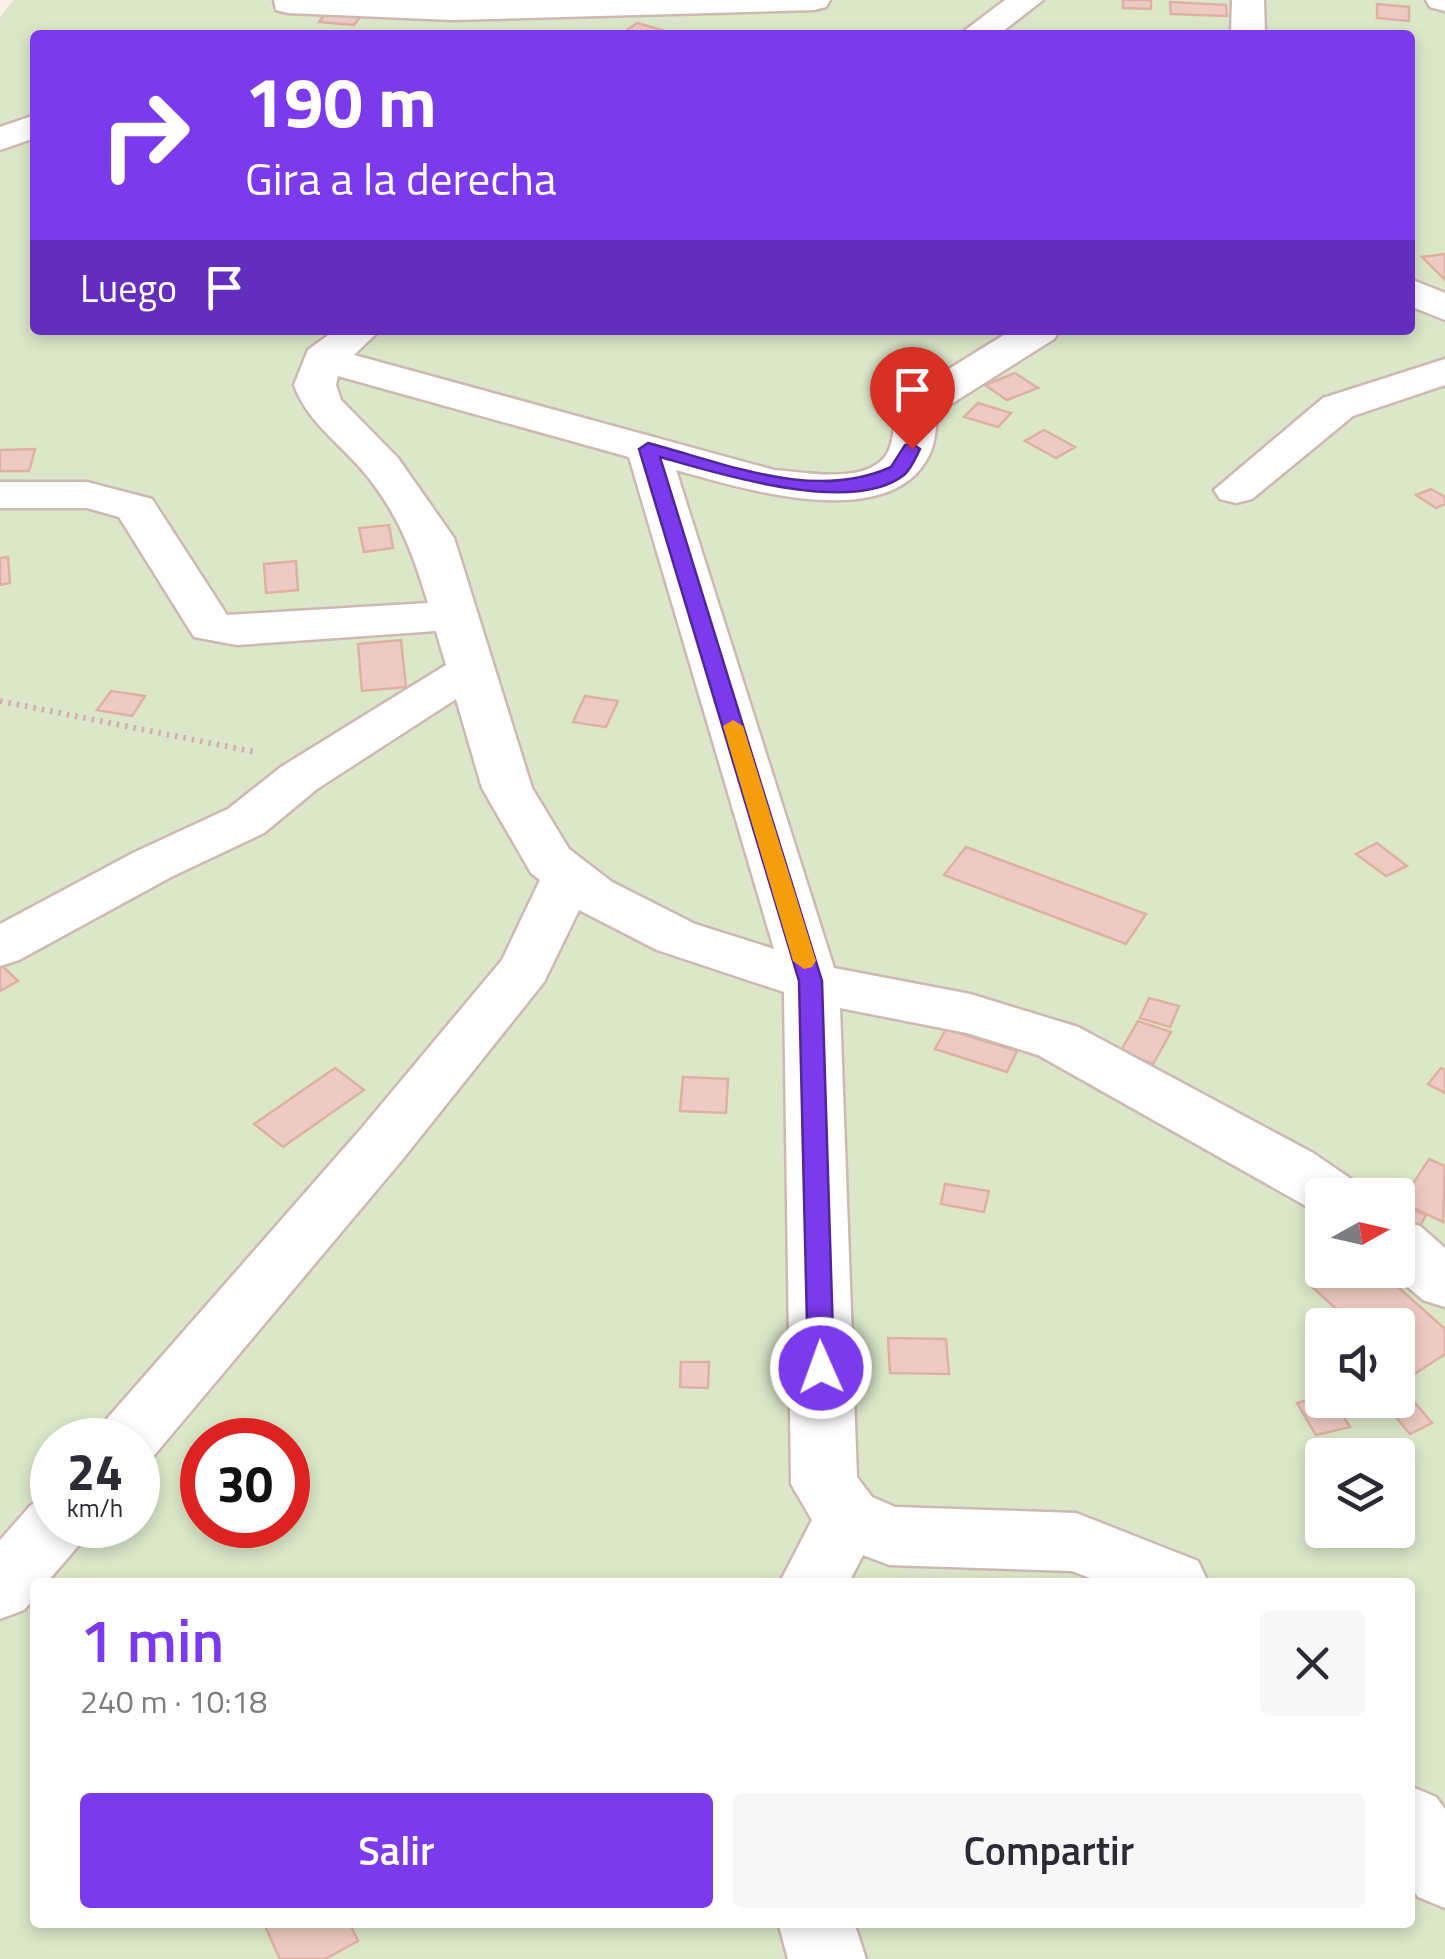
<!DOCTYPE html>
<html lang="es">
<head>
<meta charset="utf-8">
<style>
  body { margin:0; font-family:"Titillium Web",sans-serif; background:#f7f7f7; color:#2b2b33; height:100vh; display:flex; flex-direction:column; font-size:38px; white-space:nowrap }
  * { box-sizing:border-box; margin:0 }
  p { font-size:32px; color:#7c7c81 }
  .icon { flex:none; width:55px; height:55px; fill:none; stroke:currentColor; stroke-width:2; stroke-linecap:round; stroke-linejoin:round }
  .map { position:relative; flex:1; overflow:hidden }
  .panel { position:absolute; left:30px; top:1578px; width:1385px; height:350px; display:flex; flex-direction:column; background:#fff; border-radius:10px; box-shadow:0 5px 15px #0003 }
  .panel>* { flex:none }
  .banner { position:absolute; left:30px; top:30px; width:1385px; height:305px; border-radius:10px; box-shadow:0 5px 15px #0003; background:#7c3aed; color:#fff; overflow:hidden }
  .needle { width:65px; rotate:82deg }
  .buttons { position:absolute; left:1305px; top:1178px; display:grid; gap:20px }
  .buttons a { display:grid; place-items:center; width:110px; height:110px; border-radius:10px; background:#fff; box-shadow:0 5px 15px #0003; font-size:50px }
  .speed { position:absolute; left:30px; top:1418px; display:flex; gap:20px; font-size:50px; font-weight:700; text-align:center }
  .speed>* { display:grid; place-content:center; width:130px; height:130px; border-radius:50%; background:#fff; box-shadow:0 5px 15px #0003; line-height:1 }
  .speed small { font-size:25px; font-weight:400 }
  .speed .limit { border:15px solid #d22; background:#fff; color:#111 }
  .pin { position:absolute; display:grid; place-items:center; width:85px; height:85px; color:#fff; margin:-102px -42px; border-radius:50% 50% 50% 0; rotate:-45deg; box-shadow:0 0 10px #0007 }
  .pin .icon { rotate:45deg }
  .me { position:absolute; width:110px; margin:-55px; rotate:358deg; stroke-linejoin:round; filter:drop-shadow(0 0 8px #0008) }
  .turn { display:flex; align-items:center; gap:35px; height:210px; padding:0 50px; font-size:45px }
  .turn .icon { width:130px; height:130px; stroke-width:2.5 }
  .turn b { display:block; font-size:70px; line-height:85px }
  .then { display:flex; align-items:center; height:95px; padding:0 50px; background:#0003; gap:20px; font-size:38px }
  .round { display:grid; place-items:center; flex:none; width:105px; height:105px; border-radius:10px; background:#f7f7f7 }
  .headline { display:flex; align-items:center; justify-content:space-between; height:170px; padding:0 50px }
  h1 { font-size:60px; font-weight:600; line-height:75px; color:#7c3aed }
  .cta { display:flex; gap:20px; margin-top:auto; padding:20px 50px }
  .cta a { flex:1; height:115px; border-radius:10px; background:#7c3aed; color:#fff; font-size:40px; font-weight:600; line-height:115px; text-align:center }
  .cta a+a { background:#f7f7f7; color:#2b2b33 }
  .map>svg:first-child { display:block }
</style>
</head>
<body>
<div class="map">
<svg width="1445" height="1959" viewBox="0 0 1445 1959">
  <rect width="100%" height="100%" fill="#fbf0e8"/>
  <path fill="#dbe7c8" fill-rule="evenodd" d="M14 0H1445V1959H0V17ZM35 35H1410V330H35ZM1322 1195H1398V1270H1322ZM1322 1325H1398V1400H1322ZM52 1440H138V1525H52ZM202 1440H288V1525H202ZM1322 1455H1398V1530H1322ZM35 1582H1410V1922H35Z"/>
  <path fill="#eecbc2" stroke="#dfb0a4" stroke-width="2.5" d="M1123 0H1151V9L1123 8Z
    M1170 2 1226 5 1227 16 1171 14Z
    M1377 4 1409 7V21L1377 18Z
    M328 10 363 13 354 25 319 22Z
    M637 23 662 30 655 35 624 32Z
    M1445 254V280L1422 257Z
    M1015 373 1038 388 1007 400 985 385Z
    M978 403 1011 413 998 427 964 417Z
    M1044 430 1075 447 1056 458 1025 441Z
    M35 449 29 471H0V450Z
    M1431 489 1445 497V504L1436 508 1416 495Z
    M389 525 393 548 364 552 359 528Z
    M8 557 10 583 0 585V558Z
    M296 561 298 590 266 593 264 564Z
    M401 640 406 687 362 691 358 644Z
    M111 691 145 696 132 716 97 710Z
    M585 696 618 701 606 727 573 722Z
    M1377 843 1407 866 1386 876 1356 854Z
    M966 847 1146 914 1126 944 944 875Z
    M0 964 18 981 0 991Z
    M1149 998 1179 1006 1170 1027 1140 1018Z
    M1138 1021 1171 1032 1153 1064 1120 1052Z
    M946 1029 1017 1051 1007 1072 935 1049Z
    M335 1068 364 1090 283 1147 254 1124Z
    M1441 1068 1445 1070V1093L1428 1084Z
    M683 1077 728 1079 726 1113 680 1111Z
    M1429 1159 1445 1166 1443 1222 1401 1202Z
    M945 1184 989 1191 984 1212 941 1204Z
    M1398 1202 1426 1215 1420 1226 1398 1216Z
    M1340 1270H1379L1445 1329V1354L1410 1377 1398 1365V1325H1354L1312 1287Z
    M888 1338 946 1339 949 1374 890 1373Z
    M681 1362H709L708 1388 680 1387Z
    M1406 1392 1432 1423 1410 1434 1383 1402 1398 1400V1396Z
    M1322 1396V1400H1333L1350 1427 1316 1435 1297 1403Z
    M272 1922H349L358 1941 325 1959H280L265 1926Z"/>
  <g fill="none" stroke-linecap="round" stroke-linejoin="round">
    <defs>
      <path id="street" d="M274 0H830L826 7 814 10 453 20 288 13 276 10Z
        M1005 0H1043L998 35H959Z
        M1232 0H1264L1265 35H1231Z
        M1426 0H1445V11L1430 7Z
        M35 115V138L0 150V127Z
        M1410 279 1445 293V320L1410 306Z
        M335 330H380L354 355 774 470C804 472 870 486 888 452 897 434 891 415 902 398L1012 330H1060L1054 339 937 413C936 425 936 439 931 451 895 537 741 488 676 470L834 968 970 994 1078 1027 1313 1153 1351 1179 1360 1195H1322V1215L1038 1055 967 1033 840 1008 857 1477 872 1497 895 1507 1076 1513 1198 1561 1208 1582H1100L1072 1571 889 1565 863 1555 849 1582H780L812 1520 791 1484 784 992 657 950 579 910 544 982 402 1160 151 1459 138 1464V1440H95L105 1421 360 1130 502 960 540 880 531 873 482 788 456 699 317 789 264 833 171 877 19 960 0 966V924L133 853 228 809 281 767 446 665 436 631 237 645 194 637 119 517 87 508H0V482H87L152 499 227 615 428 603C413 554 400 517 367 476 343 445 308 424 294 385L308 350ZM338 376 629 457 774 949 695 924 612 882 569 849 532 788 454 538 398 458 341 400 336 385Z
        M1445 359V385L1353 416 1252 499 1236 503 1220 499 1214 490 1323 398Z
        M1398 1220 1420 1226 1445 1248V1307L1423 1300 1388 1270H1398Z
        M52 1497V1525H89L79 1545 47 1582H35V1597L24 1610 0 1619V1540L31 1505Z
        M1410 1786 1436 1797 1445 1809V1908L1418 1897 1410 1885Z
        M778 1922H854L866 1959H788Z"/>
    </defs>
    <use href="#street" stroke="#ceb9b2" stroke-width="5"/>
    <path stroke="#d3aea5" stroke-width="6" stroke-dasharray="2.5 6" stroke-linecap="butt" d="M0 701 255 752"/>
    <use href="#street" fill="#fff" fill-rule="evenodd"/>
  </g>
  <path fill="#7c3aed" stroke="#51269a" stroke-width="2.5" d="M648 443C725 463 814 502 891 467L905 445 912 443 920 449C916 457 911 469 904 475 852 516 716 473 660 457L822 981 834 1368 831 1375 821 1378 812 1375 808 1368 799 981 639 449Z"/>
  <path fill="#f59e0b" d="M733 720 743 726 816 961 812 967 804 969 793 961 723 726Z"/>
</svg>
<div class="buttons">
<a><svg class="needle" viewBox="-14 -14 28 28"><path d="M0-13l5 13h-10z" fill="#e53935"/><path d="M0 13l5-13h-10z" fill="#7c7c81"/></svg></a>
<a><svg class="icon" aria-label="sound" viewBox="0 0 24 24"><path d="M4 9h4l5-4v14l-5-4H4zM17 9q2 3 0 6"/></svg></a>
<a><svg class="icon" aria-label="layers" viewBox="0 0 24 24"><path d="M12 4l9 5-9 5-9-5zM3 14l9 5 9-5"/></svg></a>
</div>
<div class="speed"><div>24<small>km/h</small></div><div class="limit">30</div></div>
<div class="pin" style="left:912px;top:449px;background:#d93025"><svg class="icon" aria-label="arrive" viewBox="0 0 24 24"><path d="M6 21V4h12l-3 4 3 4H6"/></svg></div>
<svg class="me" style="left:821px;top:1368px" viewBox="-20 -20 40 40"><circle r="17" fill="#7c3aed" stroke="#fff" stroke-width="3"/><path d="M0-11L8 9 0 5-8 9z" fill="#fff"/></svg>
<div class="banner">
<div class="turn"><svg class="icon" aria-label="right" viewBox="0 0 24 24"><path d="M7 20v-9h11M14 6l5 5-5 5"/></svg><div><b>190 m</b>Gira a la derecha</div></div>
<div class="then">Luego<svg class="icon" aria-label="arrive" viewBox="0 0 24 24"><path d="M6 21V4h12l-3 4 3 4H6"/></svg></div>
</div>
<section class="panel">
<div class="headline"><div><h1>1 min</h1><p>240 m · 10:18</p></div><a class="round"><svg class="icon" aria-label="close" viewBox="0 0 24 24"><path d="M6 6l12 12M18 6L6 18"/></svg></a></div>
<div class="cta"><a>Salir</a><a>Compartir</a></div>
</section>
</div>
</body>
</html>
